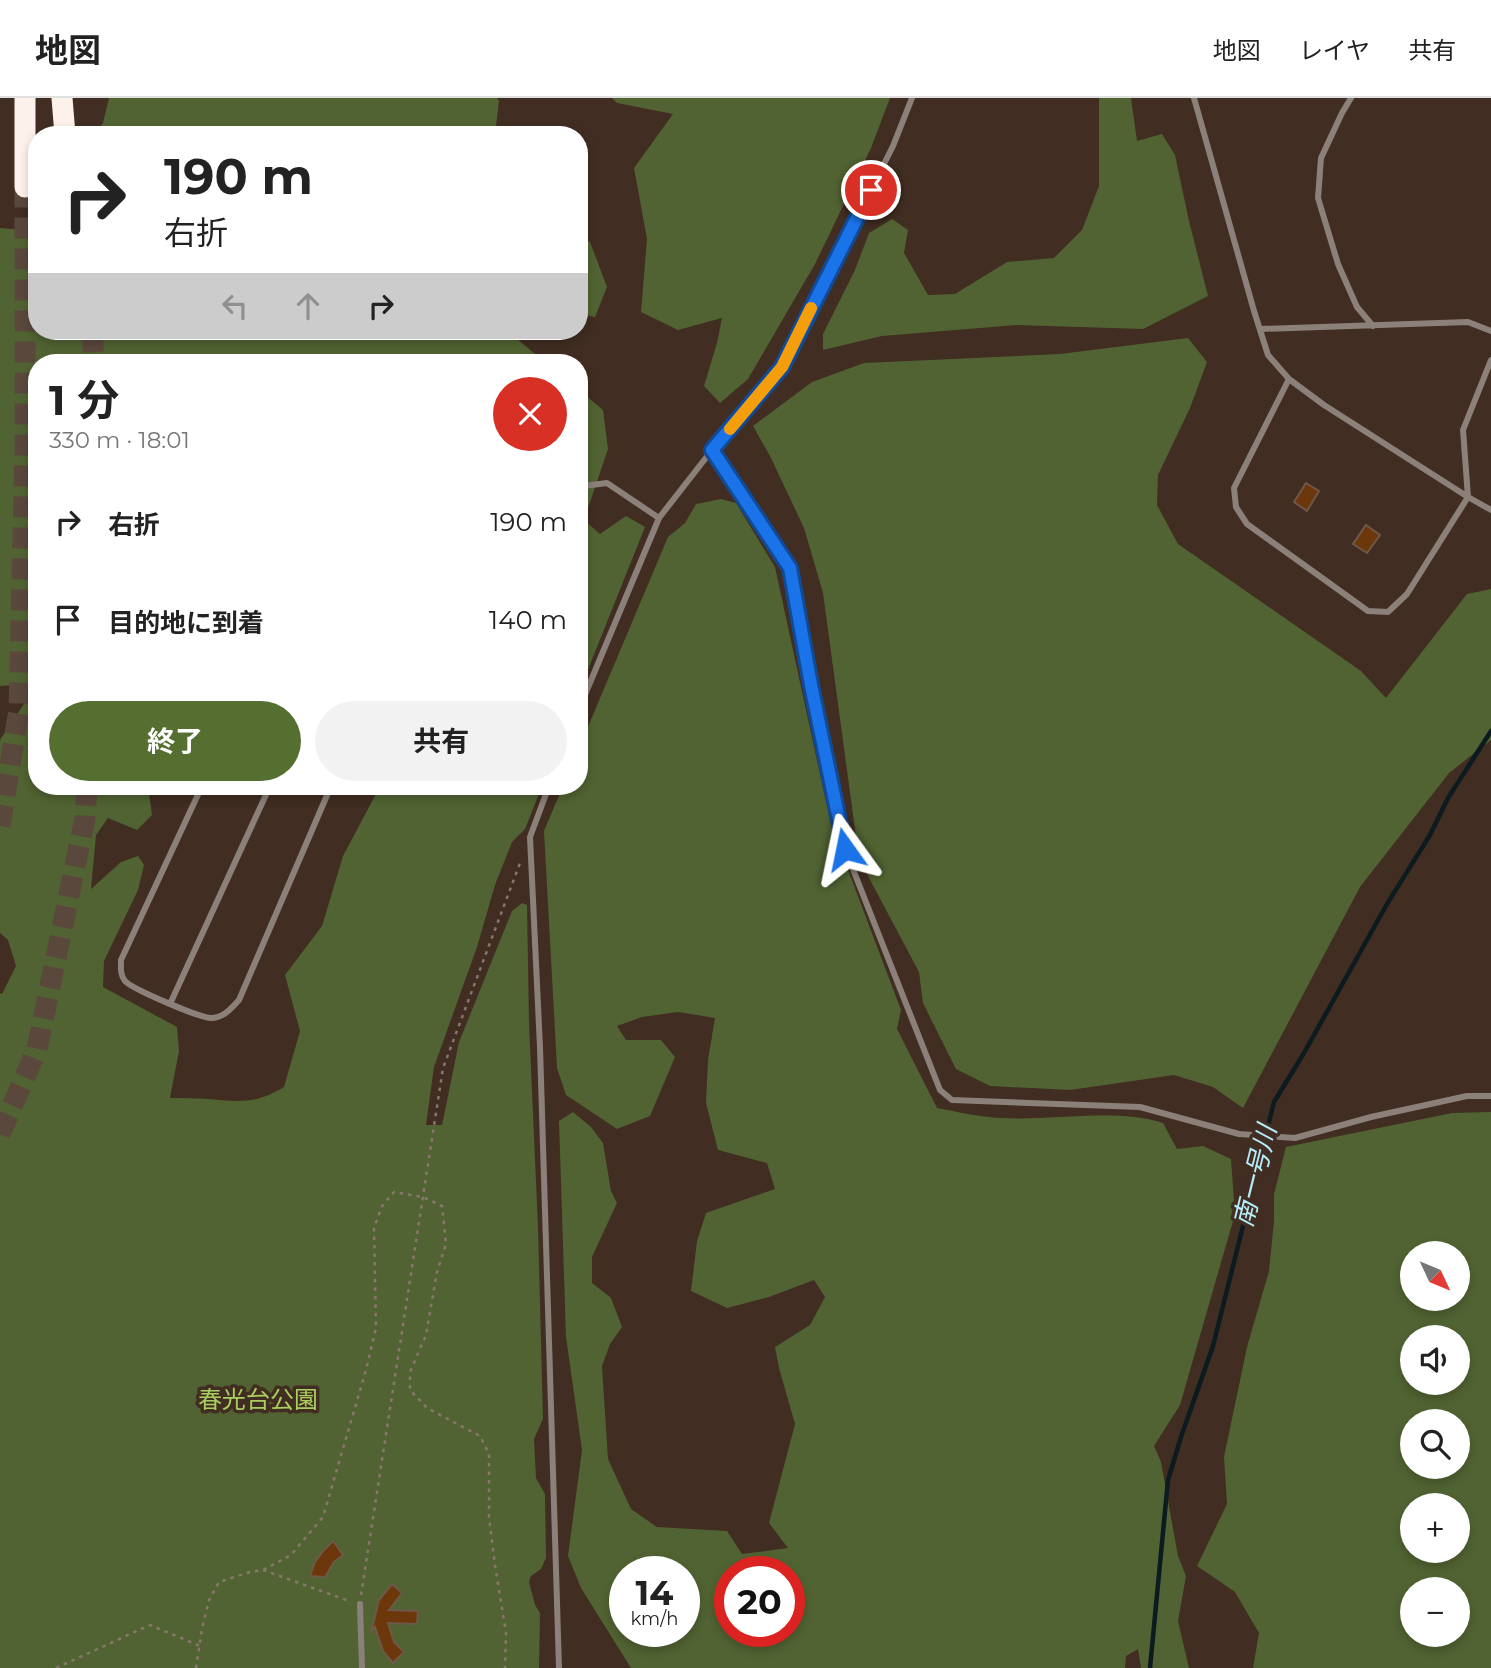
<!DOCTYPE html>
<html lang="ja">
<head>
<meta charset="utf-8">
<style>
  body { margin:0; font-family:Montserrat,"Noto Sans JP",sans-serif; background:#f2f2f2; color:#222; height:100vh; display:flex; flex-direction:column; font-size:26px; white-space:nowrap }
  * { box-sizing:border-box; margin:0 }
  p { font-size:23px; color:#767676 }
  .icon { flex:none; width:38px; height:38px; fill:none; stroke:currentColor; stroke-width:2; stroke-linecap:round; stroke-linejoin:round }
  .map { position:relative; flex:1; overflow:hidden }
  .side { position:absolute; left:28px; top:256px; width:560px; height:441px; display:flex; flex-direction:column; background:#fff; border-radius:28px; box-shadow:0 4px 10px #0003 }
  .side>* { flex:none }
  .guide { position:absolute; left:28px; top:28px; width:560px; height:214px; border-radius:28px; box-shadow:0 4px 10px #0003; background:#fff; color:#222; overflow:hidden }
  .needle { width:46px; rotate:134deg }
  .fabs { position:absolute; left:1400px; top:1143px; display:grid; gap:14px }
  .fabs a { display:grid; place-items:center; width:70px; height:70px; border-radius:50%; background:#fff; box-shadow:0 4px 10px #0003; font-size:35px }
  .speed { position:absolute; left:609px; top:1458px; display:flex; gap:14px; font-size:35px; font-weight:700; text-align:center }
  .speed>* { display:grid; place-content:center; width:91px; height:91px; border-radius:50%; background:#fff; box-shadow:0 4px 10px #0003; line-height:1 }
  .speed small { font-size:18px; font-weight:400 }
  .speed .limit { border:10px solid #d22; background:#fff; color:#111 }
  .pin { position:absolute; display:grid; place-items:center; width:60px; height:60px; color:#fff; margin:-30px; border:4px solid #fff; border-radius:50%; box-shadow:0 2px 7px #0007 }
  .me { position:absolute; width:77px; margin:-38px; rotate:348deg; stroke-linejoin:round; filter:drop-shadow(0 0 5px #0008) }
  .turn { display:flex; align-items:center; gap:24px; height:147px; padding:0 21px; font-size:32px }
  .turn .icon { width:91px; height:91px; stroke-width:2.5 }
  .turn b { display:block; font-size:49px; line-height:60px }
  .lanes { display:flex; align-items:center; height:66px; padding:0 21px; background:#0003; justify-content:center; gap:35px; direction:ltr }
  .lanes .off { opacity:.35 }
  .round { display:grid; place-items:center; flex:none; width:74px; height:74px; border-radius:37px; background:#f2f2f2 }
  .overview { display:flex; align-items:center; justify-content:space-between; height:119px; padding:0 21px }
  h1 { font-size:42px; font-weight:700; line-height:52px }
  .cta { display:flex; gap:14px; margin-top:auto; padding:14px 21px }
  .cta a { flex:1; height:80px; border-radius:42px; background:#546f2f; color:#fff; font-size:28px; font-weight:700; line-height:80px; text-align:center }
  .cta a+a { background:#f2f2f2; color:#222 }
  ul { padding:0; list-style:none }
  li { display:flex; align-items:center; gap:21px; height:98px; padding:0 21px }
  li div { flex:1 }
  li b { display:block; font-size:26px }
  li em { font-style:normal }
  header { display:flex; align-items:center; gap:42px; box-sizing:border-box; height:98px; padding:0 35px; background:#fff; border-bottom:2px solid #e0e0e0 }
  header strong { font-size:33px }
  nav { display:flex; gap:38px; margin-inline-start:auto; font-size:24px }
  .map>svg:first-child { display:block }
</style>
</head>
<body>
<header>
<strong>地図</strong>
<nav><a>地図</a><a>レイヤ</a><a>共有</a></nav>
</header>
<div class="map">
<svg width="1491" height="1570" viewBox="0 0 1491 1570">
  <rect width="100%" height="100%" fill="#412d21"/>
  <path fill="#516332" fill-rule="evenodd" d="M109 0H497L499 3 495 37H93L103 25Z
    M612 0H890L871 50 815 166 748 281 720 305 704 288 717 245 722 220 678 232 641 214 647 141 634 70 673 16 617 5Z
    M1099 0H1131L1137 43 1162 36 1175 57 1189 123 1208 198 1143 231 1017 227 882 238 823 252V236L855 172 869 135 892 121 908 132 904 155 928 197 955 196 1007 164 1054 160 1082 132 1099 88Z
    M0 130 37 133V233H465V242L512 237 545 264H37V585L0 588Z
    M579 137 590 144 607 189 595 219 579 216Z
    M1188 240 1207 264 1190 310 1158 377 1157 407 1178 446 1361 573 1386 600 1467 496 1491 491V642L1449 675 1360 789 1243 1010 1213 989 1174 977 1070 992 990 988 956 971 923 905 919 874 859 761 823 495 804 430 771 360 753 328 812 284 864 265 1060 256Z
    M579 292 603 312 608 351 584 422 600 436 626 418 645 429 579 594Z
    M721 401 736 405 775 469 831 727 901 912 897 931 937 1010C958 1014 980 1019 1001 1020 1051 1023 1116 1010 1163 1025L1177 1051 1203 1048 1231 1061 1235 1116 1180 1307 1154 1348 1161 1364 1178 1458 1186 1478 1178 1523 1189 1570H1141L1138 1551 1126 1558 1125 1570H631L581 1490 568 1458 582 1352 566 1239 559 1023 573 1014 591 1029 603 1045 611 1093 617 1105 592 1159V1185L611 1200 622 1229 610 1246 602 1268 608 1361 631 1411 657 1429 727 1433 742 1456 788 1450 769 1425 795 1326 779 1270 775 1249 810 1227 825 1199 814 1182 769 1199 727 1210 691 1193 697 1143 706 1115 775 1091 767 1065 718 1052 706 1005 708 962 715 920 678 914 642 919 617 928 626 942H661L675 959 650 1018 617 1031 566 997 557 970 544 733 563 688H579V650L668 439 685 425 696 406ZM625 1474H684V1533H625ZM730 1474H789V1533H730Z
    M37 586V688H148L152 717 137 732 108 720 96 737 91 791 121 764 138 758 144 767 138 792 104 863 103 889 177 929 179 953 170 1000C183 1000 196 1000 209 1001 240 1004 256 1006 284 989L300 933 285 877 322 828 343 758 377 694 384 688H542L525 731 512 744 495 787 477 849 434 969 426 1027H442L459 944 512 813 522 805 527 807 529 925 538 1129 543 1321 534 1341 536 1380 545 1396 546 1460 541 1471 531 1478 529 1484 535 1507 540 1515 539 1570H0V895L2 896 16 868 8 842 0 835V642Z
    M1491 1014V1570H1253L1259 1535 1235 1494 1197 1468 1227 1406 1224 1359 1247 1249 1269 1173 1274 1123V1096L1286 1049 1452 1015ZM1458 1155V1200H1412V1155ZM1458 1239V1284H1412V1239ZM1412 1323H1458V1368H1412ZM1412 1407H1458V1452H1412ZM1458 1491V1536H1412V1491Z"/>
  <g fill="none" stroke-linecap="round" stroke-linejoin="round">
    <path stroke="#0b1b1f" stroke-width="4.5" d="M1150 1570 1168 1382 1181 1339 1213 1248 1274 1004 1304 955 1387 806 1430 737 1448 700 1491 633"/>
  </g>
  <path fill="#6c370a" stroke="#6e584a" stroke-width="2" d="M1306 385 1319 393 1307 413 1294 404Z
    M1366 427 1380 437 1367 455 1353 446Z
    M333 1443 343 1457 334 1464 325 1479 310 1478 315 1464 324 1452Z
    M392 1486 402 1495 389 1512 418 1513 417 1526 388 1525 394 1544 404 1554 393 1565 383 1553 375 1529 371 1535 379 1502Z"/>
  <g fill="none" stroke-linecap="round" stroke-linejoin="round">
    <path stroke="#5b483c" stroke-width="21" stroke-dasharray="21 10" stroke-linecap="butt" d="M92 233 94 264
      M0 728 19 612 25 352V89
      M0 1036 37 951 85 720 87 688"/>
    <path stroke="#88776d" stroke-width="2.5" stroke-dasharray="3.5 5" stroke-linecap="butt" d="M263 1472 349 1503
      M361 1497 443 970 520 765
      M56 1570 150 1527 200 1548
      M196 1570 202 1531 209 1502 219 1484 250 1474 263 1472 291 1457 323 1419 366 1272 376 1230 374 1130 382 1108 394 1094 423 1099 442 1108 446 1146 437 1174 426 1237 410 1274V1292L427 1310 480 1338 489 1356V1419L495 1467 506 1535 505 1570"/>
    <path stroke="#8b817a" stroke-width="6" d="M1194 0 1254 213 1268 257 1289 281 1324 307 1468 399 1491 412
      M1351 0 1342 15 1321 60 1318 100 1338 166 1357 209 1373 228
      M1260 231 1468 224 1491 233
      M1289 281 1234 390 1236 409 1247 426 1368 513 1388 514 1407 496 1468 399 1463 332 1491 262
      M712 352 790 470 811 587 845 751 940 992 952 1002 1140 1009 1239 1036 1295 1040 1371 1019 1467 998H1491
      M579 390 584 388 607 385 659 420
      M579 611 659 420 712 352 782 269 893 48 912 0
      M202 688 121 862C121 870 120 877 125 883 132 891 202 921 212 920 224 919 231 911 239 902L331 688
      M549 688 530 739 540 949 559 1570
      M170 906 270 688
      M360 1506 362 1570"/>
    <path stroke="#fcf2eb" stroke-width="21" d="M25 0V89
      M62 0 65 37"/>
  </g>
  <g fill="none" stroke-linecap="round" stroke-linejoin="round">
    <defs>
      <path id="route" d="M845 751 811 587 790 470 712 352 782 269 871 92"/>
    </defs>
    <use href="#route" stroke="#114b97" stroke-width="18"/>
    <use href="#route" stroke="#1a73e8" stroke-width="12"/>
    <path stroke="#f59e0b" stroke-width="12" d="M730 331 782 269 811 210"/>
  </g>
  <g text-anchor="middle" stroke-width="7" stroke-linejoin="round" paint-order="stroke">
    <g font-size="24" fill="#a8cf5f" stroke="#412d21">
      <text x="258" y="1310">春光台公園</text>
    </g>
    <g font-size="26" font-style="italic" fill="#b6edfb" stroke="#412d21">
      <text transform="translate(1255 1078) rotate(-76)" y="9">南一号川</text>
    </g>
  </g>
</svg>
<div class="fabs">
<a><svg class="needle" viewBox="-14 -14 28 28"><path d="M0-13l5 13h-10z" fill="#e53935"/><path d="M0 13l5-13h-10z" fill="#767676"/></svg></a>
<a><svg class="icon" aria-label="sound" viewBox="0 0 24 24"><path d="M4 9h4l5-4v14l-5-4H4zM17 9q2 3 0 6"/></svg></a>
<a><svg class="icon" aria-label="search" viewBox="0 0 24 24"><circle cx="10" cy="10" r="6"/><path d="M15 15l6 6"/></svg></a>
<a>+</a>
<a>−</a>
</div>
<div class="speed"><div>14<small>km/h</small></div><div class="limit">20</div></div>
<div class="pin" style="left:871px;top:92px;background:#d93025"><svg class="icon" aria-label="arrive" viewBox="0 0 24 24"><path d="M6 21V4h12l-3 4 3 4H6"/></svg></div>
<svg class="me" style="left:845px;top:751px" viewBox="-20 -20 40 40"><path d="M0-17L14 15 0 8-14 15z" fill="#1a73e8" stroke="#fff" stroke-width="4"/></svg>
<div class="guide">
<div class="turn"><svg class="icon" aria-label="right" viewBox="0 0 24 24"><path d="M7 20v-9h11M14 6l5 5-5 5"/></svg><div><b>190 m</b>右折</div></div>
<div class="lanes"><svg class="icon off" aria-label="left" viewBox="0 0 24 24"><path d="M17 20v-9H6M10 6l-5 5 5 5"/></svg><svg class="icon off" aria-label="ahead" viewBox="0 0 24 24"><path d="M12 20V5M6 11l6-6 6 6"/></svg><svg class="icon" aria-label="right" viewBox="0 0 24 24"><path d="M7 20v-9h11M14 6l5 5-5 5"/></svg></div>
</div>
<section class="side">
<div class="overview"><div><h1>1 分</h1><p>330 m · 18:01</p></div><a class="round" style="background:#d93025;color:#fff"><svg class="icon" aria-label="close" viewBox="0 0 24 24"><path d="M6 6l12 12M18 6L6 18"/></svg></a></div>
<ul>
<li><svg class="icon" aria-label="right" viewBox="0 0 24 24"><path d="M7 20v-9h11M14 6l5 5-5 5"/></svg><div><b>右折</b></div><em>190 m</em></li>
<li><svg class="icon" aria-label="arrive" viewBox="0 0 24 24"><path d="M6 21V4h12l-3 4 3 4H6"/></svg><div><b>目的地に到着</b></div><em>140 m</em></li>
</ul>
<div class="cta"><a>終了</a><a>共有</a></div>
</section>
</div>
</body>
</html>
